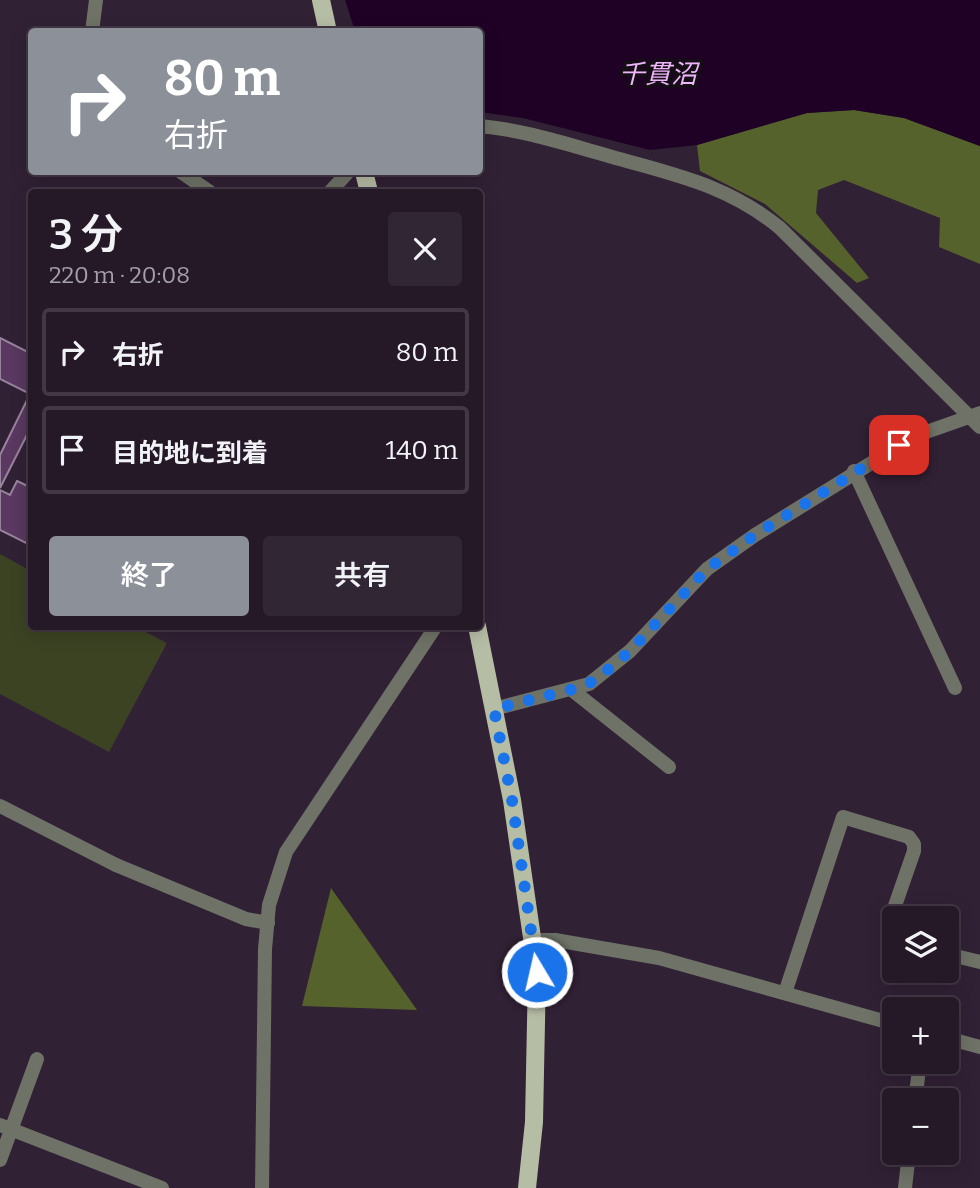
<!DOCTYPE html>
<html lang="ja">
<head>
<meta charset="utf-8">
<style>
  body { margin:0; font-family:Bitter,"Noto Sans JP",serif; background:#312634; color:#f1f3f6; height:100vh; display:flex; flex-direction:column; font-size:26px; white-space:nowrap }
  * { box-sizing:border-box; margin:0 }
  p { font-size:23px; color:#a3a0a8 }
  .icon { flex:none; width:38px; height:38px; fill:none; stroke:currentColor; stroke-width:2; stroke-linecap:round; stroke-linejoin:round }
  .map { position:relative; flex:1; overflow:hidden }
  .side { position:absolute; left:28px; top:189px; width:455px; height:441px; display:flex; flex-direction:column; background:#251928; border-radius:7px; box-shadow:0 4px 18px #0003,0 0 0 2px #423845 }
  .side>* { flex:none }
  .banner { position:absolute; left:28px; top:28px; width:455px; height:147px; border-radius:7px; box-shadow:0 4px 18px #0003,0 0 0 2px #423845; background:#8c9099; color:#fff; overflow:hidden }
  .fabs { position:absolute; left:882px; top:906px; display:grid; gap:14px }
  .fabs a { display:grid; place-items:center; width:77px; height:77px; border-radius:7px; background:#251928; box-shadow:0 4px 18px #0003,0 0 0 2px #423845; font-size:35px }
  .pin { position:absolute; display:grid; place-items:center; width:60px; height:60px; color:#fff; margin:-30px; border-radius:14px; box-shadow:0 4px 10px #0006 }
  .me { position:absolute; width:77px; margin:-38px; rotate:351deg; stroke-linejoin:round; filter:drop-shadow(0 0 5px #0008) }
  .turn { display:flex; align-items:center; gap:24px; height:147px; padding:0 21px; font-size:32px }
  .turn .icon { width:91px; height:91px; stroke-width:2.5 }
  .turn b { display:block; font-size:49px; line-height:60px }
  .round { display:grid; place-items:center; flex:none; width:74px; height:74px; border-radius:7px; background:#312634 }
  .head { display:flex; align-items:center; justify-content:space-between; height:119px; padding:0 21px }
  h1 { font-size:42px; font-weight:600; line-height:52px }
  .action { display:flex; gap:14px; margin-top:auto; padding:14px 21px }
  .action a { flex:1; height:80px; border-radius:7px; background:#8c9099; color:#fff; font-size:28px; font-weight:600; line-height:80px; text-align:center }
  .action a+a { background:#312634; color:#f1f3f6 }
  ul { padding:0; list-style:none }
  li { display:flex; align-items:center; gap:21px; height:88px; margin:0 14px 10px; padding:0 7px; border:4px solid #423845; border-radius:7px }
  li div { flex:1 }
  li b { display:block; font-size:26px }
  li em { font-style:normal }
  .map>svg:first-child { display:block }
</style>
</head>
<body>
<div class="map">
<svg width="980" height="1188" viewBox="0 0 980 1188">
  <rect width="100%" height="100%" fill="#312135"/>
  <path fill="#3c4323" d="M0 554 31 571 32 626 136 627 167 643 109 752 0 694Z"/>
  <path fill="#56622c" d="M854 110 904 118 980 146V264L939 247 940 218 844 180 818 190 816 213 869 278 857 283 765 204 700 171 697 145 807 113Z
    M331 888 417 1010 302 1006Z"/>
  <path fill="#1f0125" d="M345 0H980V146L904 118 854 110 807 113 697 145 650 150 523 118 480 112V32L355 31Z"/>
  <path fill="#5a3861" stroke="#97849c" stroke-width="2" d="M0 338 32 354V395L0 379Z
    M30 394 32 425 0 488V455Z
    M17 481 32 488V546L0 530V490L10 495Z"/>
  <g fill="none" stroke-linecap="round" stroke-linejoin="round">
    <path stroke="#6f7367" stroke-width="14" d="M330 192 348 172
      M854 471 955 688
      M572 690 669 767
      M116 865 246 919 268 923
      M947 954 980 962
      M785 993 843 817 909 837 914 844V851L889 923 890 936 894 939
      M915 1101 920 1062
      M0 1125 162 1188
      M0 1160 37 1059
      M905 1188 909 1153"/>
    <path stroke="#6f7367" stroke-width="14" d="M92 32 96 0
      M480 126C524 130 566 144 609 156 674 175 726 184 780 228L980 427
      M181 172 210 192
      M494 709 589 684 630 651 707 569 755 535 915 436 980 413
      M0 806 116 865
      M532 940H555L659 958 894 1024
      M947 1038 980 1047
      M262 1188 265 949 269 905 286 852 436 626"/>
    <path stroke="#b6bda5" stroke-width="18" d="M321 0 328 32
      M364 172 369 192
      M477 626 512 800 537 972 534 1122 527 1188"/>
  </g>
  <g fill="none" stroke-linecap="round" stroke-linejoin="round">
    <path stroke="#1a73e8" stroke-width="12" stroke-dasharray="0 21.6" d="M537 972 512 800 494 709 582 687 597 679 630 651 707 569 755 535 899 445"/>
  </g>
  <g text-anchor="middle" stroke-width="7" stroke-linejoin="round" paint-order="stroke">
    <g font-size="26" font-style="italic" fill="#eeb6fa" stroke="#150e17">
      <text x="658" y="83">千貫沼</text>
    </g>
  </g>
</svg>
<div class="fabs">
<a><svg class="icon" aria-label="layers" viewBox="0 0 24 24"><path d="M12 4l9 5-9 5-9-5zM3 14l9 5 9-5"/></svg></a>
<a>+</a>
<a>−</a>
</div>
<div class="pin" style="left:899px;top:445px;background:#d93025"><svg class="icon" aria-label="arrive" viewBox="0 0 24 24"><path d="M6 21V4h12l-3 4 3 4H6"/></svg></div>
<svg class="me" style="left:537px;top:972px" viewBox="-20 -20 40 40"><circle r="17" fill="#1a73e8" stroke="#fff" stroke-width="3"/><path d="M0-11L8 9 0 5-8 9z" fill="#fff"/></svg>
<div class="banner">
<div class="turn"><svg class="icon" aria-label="right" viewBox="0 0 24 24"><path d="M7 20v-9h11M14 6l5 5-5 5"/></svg><div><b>80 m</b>右折</div></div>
</div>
<section class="side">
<div class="head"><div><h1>3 分</h1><p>220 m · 20:08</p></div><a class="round"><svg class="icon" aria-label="close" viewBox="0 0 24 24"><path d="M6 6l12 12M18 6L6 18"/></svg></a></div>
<ul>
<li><svg class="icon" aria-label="right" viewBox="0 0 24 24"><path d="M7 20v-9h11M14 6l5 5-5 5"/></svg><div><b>右折</b></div><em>80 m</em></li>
<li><svg class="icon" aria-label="arrive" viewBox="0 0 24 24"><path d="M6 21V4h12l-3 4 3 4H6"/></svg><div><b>目的地に到着</b></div><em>140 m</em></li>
</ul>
<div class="action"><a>終了</a><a>共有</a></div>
</section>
</div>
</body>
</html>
